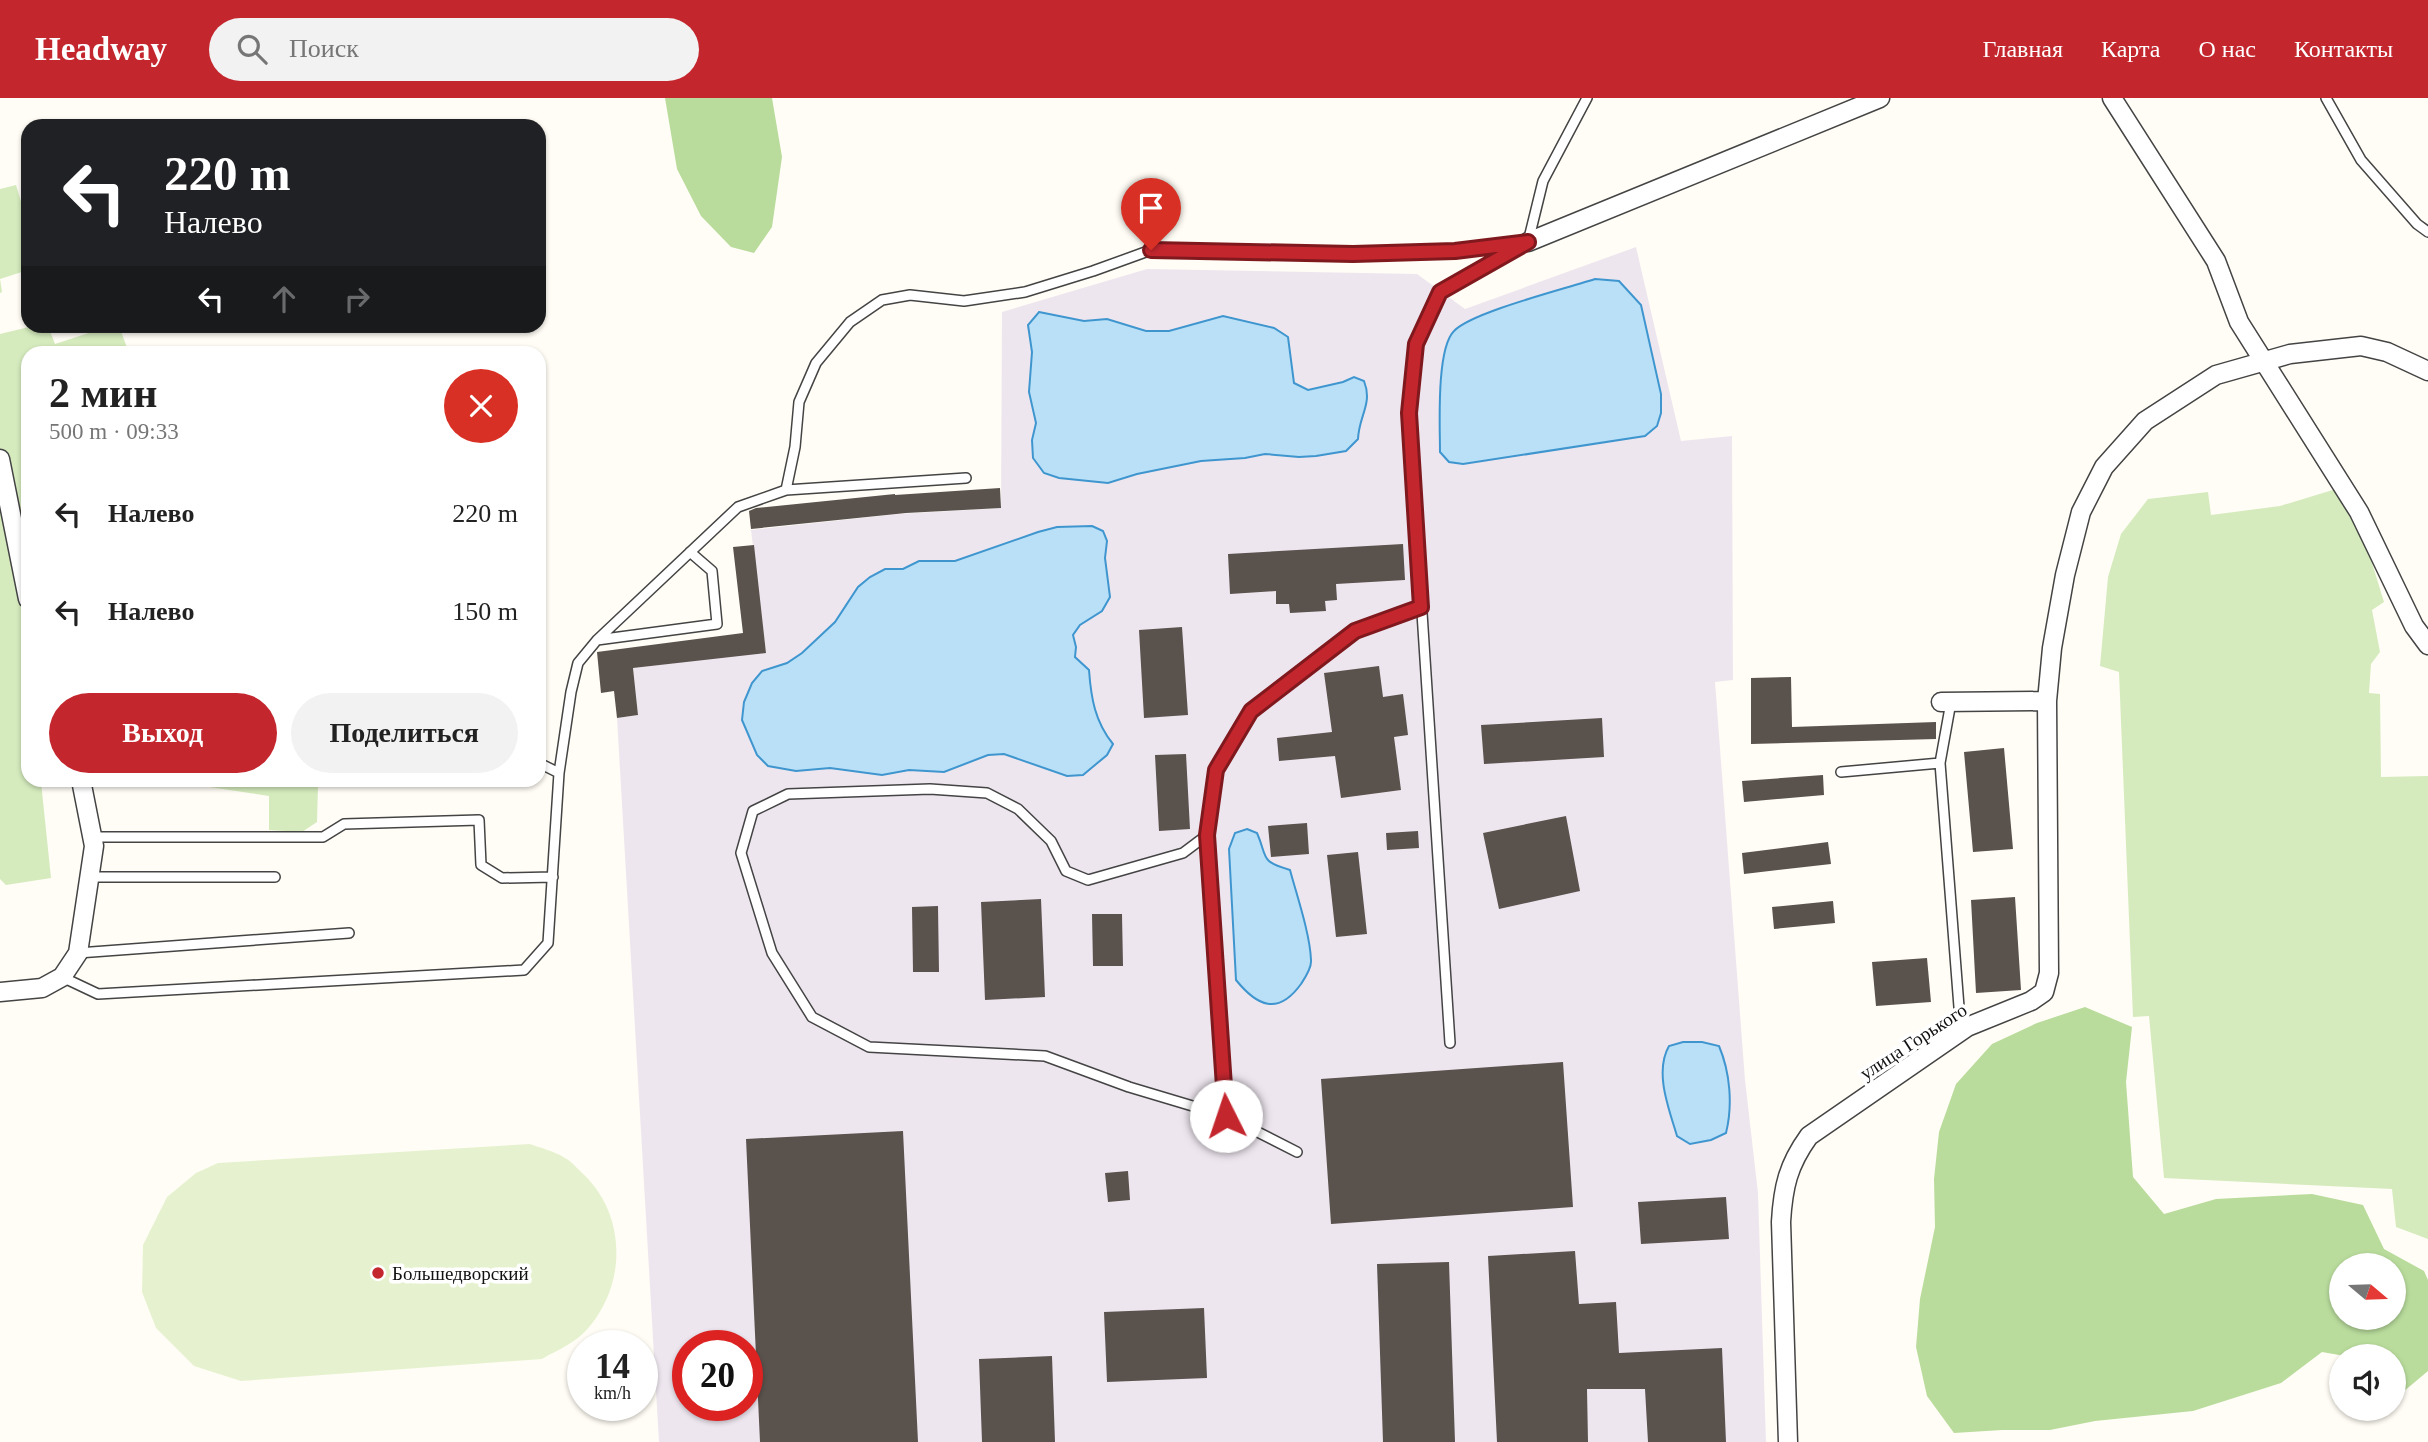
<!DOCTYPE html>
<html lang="ru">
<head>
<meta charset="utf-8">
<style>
  body { margin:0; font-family:"Times New Roman",serif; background:#f2f2f2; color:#222; height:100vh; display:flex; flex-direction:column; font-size:26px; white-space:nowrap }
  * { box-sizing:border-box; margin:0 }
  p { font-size:23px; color:#767676 }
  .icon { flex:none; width:38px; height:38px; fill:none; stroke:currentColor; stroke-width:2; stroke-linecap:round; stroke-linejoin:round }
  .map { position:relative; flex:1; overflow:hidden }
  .drawer { position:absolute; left:21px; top:248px; width:525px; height:441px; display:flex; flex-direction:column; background:#fff; border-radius:21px; box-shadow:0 2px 5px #0004 }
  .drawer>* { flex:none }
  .hud { position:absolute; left:21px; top:21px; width:525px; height:214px; border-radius:21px; box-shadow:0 2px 5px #0004; background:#202124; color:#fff; overflow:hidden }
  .needle { width:46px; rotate:109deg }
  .controls { position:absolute; left:2329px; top:1155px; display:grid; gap:14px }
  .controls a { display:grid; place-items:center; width:77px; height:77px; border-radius:50%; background:#fff; box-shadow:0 2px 5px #0004; font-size:35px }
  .speed { position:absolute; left:567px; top:1232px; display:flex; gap:14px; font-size:35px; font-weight:700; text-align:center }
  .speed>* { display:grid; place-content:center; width:91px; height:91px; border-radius:50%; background:#fff; box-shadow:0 2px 5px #0004; line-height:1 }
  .speed small { font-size:18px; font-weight:400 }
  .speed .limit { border:10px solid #d22; background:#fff; color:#111 }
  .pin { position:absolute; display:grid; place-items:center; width:60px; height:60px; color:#fff; margin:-72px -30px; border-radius:50% 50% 50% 0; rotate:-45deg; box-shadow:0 0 7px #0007 }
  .pin .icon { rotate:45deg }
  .me { position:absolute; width:77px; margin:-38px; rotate:356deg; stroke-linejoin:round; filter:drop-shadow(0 0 5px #0008) }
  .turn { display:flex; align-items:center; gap:24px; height:147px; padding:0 28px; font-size:32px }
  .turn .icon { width:91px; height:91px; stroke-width:2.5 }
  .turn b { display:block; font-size:49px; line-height:60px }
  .lanes { display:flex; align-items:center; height:66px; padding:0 28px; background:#0003; justify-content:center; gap:35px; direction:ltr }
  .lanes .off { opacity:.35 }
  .round { display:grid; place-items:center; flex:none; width:74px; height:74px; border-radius:37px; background:#f2f2f2 }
  .head { display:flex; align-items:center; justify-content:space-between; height:119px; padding:0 28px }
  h1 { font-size:42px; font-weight:700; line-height:52px }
  .primary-button { display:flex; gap:14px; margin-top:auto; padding:14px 28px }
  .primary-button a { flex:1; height:80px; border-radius:42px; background:#c4262e; color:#fff; font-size:28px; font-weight:700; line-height:80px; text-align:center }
  .primary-button a+a { background:#f2f2f2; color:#222 }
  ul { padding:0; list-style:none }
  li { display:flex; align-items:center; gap:21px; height:98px; padding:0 28px }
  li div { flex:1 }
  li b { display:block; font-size:26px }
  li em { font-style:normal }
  header { display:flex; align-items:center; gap:42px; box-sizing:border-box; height:98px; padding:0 35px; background:#c4262e; color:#fff }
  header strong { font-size:33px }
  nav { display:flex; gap:38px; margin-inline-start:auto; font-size:24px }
  .search { width:490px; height:63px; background:#f2f2f2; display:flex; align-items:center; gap:18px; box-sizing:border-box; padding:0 24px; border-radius:38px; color:#767676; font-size:26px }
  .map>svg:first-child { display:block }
</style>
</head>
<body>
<header>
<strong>Headway</strong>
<div class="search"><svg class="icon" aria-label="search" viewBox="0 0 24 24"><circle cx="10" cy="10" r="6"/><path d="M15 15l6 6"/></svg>Поиск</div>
<nav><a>Главная</a><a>Карта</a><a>О нас</a><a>Контакты</a></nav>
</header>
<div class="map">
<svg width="2428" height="1344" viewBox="0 0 2428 1344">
  <rect width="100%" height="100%" fill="#fffdf5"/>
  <path fill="#eee6ef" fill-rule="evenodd" d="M1636 149 1681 343 1732 338 1733 582 1715 584 1745 982 1758 1095 1766 1344H659L617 620 638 617 633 570 766 554 751 432 897 416 1001 410 1002 214 1147 171 1417 176 1465 211ZM688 1248H747V1307H688Z"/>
  <path fill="#d5ebbd" d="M16 87 23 110 28 109V172L0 181 2 194 0 195V91Z
    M33 228H48L55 246 110 228H119L129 255 28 256V682L45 683 41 684 51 780 6 787 0 781V236Z
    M2336 391 2368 452 2384 504 2372 512 2380 554 2371 566 2369 595 2380 596 2381 679 2428 678V1141L2396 1129 2392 1091 2164 1080 2149 918 2133 919 2119 574 2100 568 2108 479 2121 436 2148 401 2208 394 2211 417 2280 408Z
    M170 683 365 682V686L318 688 317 724 302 734 269 732V698Z"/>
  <path fill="#b9dc9c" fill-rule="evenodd" d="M665 0H772L782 59 772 129 754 155 731 149 701 118 677 71Z
    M2085 909 2132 929 2126 984 2133 1079 2164 1116 2216 1101 2312 1096 2363 1107 2384 1151 2424 1173 2428 1182V1273L2403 1294 2394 1286V1258H2345L2322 1254 2281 1285 2193 1313 2095 1323 2050 1332H2002L1954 1335 1927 1298 1916 1249 1920 1201 1935 1129 1934 1081 1939 1034 1956 986 1992 946 2037 925ZM2342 1167H2394V1220H2342Z"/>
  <path fill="#e6f2cf" d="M530 1046C541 1050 554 1053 565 1060 571 1063 576 1069 581 1074 625 1113 628 1182 590 1228 578 1244 559 1251 542 1261L241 1283 194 1268 156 1230 142 1194 143 1147 167 1099 196 1075 218 1065Z"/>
  <path fill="#b9e0f7" stroke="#3f96cf" stroke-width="2" d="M1595 181 1619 183 1641 207 1661 296V315L1657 328 1645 338 1463 366 1449 364 1440 354C1440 329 1436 251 1454 233 1472 214 1565 191 1595 181Z
    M1039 214 1084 223 1107 221 1146 233H1169L1223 218 1274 230 1288 239 1294 285 1308 292 1343 284 1354 279 1364 283C1373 306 1359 317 1358 341L1346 353 1316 358 1299 359 1265 356 1245 360 1201 363 1137 376 1108 385 1059 380 1044 375 1033 360 1032 342 1036 325 1029 294 1032 254 1028 227Z
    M1092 428 1103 433 1107 443 1105 460 1110 499 1102 513 1080 527 1073 537 1076 549 1075 559 1089 572C1091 600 1095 624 1113 646L1107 657 1083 677 1067 678 1004 656 988 657 944 674 909 672 882 677 830 670 796 673 768 668 757 657 742 622 744 604 752 585 762 573 787 565 802 555 835 524 858 489 870 479 885 471H903L919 463H955L1038 434 1057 429Z
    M1247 731 1257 735C1268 760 1259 763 1290 772 1297 798 1310 836 1311 862 1312 870 1305 880 1301 886 1278 918 1257 908 1236 882L1229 751 1235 735Z
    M1683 944H1702L1719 948C1730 974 1733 1007 1726 1035L1711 1042 1690 1046 1677 1038C1669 1011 1654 974 1669 948Z"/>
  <path fill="#5a524d" d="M1000 390 1001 410 906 415 751 431 749 413 756 410 895 396V397Z
    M1403 446 1405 482 1336 486 1337 502 1325 503 1326 513 1290 515 1289 506H1276V493L1230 496 1228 456Z
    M754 447 766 555 633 570 638 617 617 620 614 593 601 595 597 554 743 535 733 449Z
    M1182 529 1188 617 1144 620 1139 532Z
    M1379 568 1383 599 1403 596 1408 637 1394 639 1401 692 1341 700 1335 658 1279 663 1277 640 1332 634 1324 575Z
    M1791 579 1792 629 1936 624V641L1751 646V580Z
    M1602 620 1604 659 1484 666 1481 627Z
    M2004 650 2013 751 1973 754 1964 654Z
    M1186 656 1190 731 1159 733 1155 657Z
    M1823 677 1824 697 1744 704 1742 683Z
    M1566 718 1580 793 1499 811 1483 735Z
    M1307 725 1309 756 1271 759 1268 728Z
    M1418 733 1419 750 1387 752 1386 735Z
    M1828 744 1831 766 1744 776 1742 755Z
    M1358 754 1367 836 1336 839 1327 757Z
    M2015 799 2021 892 1976 895 1971 802Z
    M1041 801 1045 899 985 902 981 804Z
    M1833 803 1835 825 1774 831 1772 809Z
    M938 808 939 874H913L912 809Z
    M1092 816H1122L1123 868H1093Z
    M1927 860 1931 904 1876 908 1872 864Z
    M1563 964 1573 1109 1331 1126 1321 981Z
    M903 1033 918 1344H760L746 1041Z
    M1128 1073 1130 1102 1108 1104 1105 1075Z
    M1726 1099 1729 1141 1641 1146 1638 1104Z
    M1575 1153 1579 1206 1616 1204 1619 1255 1722 1250 1726 1344H1648L1645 1291H1587L1588 1344H1497L1488 1158Z
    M1449 1164 1455 1344H1383L1377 1166Z
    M1204 1210 1207 1280 1107 1284 1104 1214Z
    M1052 1258 1055 1344H982L979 1261Z"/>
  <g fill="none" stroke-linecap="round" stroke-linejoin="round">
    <defs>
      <path id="lane" d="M2326 0 2361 62 2417 126 2428 134
        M786 392 795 349 799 304 816 265 850 224 882 202 910 197 964 203 1025 194 1093 173 1151 152 1353 157 1455 153 1522 144
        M597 542 717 526 712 473 690 454
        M1951 604 1940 665 1959 909 1967 929
        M539 665 559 675
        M1841 674 1940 665
        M1207 737 1226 1018
        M93 739H323L344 726 479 722 481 767 502 780 553 779
        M90 779H275
        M78 855 349 835
        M62 879 98 896 524 872 548 845 559 675 571 594 578 565 597 542 738 409 786 392 966 380
        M1450 945 1409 315 1416 246 1440 194 1528 144 1543 83 1587 0
        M1297 1054 1226 1018 1129 989 1045 958 869 949 812 919 772 855 741 755 753 713 788 696 930 691 987 695 1018 711 1051 743 1066 773 1088 782 1183 755 1207 737 1216 672 1251 613 1355 533 1421 509"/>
      <path id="street" d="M2112 0 2216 163 2239 224 2359 414 2414 528 2428 547
        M1528 144 1880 0
        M0 361 28 501
        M2047 603 2052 550 2065 477 2081 414 2104 369 2145 323 2216 277 2290 256 2361 248 2387 254 2428 273
        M0 894 42 890 62 879 78 855 94 748 81 682
        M1788 1344 1781 1124C1783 1089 1788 1067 1809 1038L1967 929 2031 903 2044 894 2049 875 2047 603 1941 604"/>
    </defs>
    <use href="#lane" stroke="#444" stroke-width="12"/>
    <use href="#street" stroke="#444" stroke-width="21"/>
    <use href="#lane" stroke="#fff" stroke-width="9"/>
    <use href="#street" stroke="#fff" stroke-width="18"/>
  </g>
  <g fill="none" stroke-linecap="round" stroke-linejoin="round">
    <defs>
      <path id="route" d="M1151 152 1353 156 1455 153 1528 144 1440 194 1416 246 1409 315 1421 509 1355 533 1251 613 1216 672 1207 737 1226 1018"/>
    </defs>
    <use href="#route" stroke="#7f191e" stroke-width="18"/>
    <use href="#route" stroke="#c4262e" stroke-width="12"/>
  </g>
  <circle fill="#c4262e" stroke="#fff" stroke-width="2.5" cx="378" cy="1175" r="7"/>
  <g text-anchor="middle" stroke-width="7" stroke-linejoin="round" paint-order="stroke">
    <g font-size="19" fill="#111" stroke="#fff">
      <text transform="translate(1913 943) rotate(-33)" y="7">улица Горького</text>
    </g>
    <g font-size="19" fill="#111" stroke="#fff" text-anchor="start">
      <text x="392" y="1182">Большедворский</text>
    </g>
  </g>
</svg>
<div class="controls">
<a><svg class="needle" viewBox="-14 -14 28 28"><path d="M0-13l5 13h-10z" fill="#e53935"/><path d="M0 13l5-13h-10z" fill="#767676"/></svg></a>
<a><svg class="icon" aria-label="sound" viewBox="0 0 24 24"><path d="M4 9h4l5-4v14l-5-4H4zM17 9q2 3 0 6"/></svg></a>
</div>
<div class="speed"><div>14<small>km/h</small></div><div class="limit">20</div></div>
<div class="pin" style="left:1151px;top:152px;background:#d93025"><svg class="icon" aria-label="arrive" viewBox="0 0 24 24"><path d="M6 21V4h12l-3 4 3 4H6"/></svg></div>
<svg class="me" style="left:1226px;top:1018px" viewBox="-20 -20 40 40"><circle r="19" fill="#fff"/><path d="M0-13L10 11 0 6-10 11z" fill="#c4262e"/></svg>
<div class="hud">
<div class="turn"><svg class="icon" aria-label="left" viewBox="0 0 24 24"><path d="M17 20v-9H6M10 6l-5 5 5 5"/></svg><div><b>220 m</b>Налево</div></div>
<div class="lanes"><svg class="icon" aria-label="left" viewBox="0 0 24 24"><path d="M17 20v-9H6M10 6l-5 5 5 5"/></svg><svg class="icon off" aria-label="ahead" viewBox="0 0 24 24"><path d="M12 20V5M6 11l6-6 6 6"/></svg><svg class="icon off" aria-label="right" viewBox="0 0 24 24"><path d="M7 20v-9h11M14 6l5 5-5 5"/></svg></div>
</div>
<section class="drawer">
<div class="head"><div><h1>2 мин</h1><p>500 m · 09:33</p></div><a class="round" style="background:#d93025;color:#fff"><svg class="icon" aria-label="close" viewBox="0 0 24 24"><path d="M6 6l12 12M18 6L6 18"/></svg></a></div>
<ul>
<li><svg class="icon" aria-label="left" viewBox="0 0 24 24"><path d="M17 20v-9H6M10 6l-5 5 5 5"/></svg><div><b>Налево</b></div><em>220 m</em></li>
<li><svg class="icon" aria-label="left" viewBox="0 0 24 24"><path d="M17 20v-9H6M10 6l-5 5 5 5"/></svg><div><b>Налево</b></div><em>150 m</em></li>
</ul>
<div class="primary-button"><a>Выход</a><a>Поделиться</a></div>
</section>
</div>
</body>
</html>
